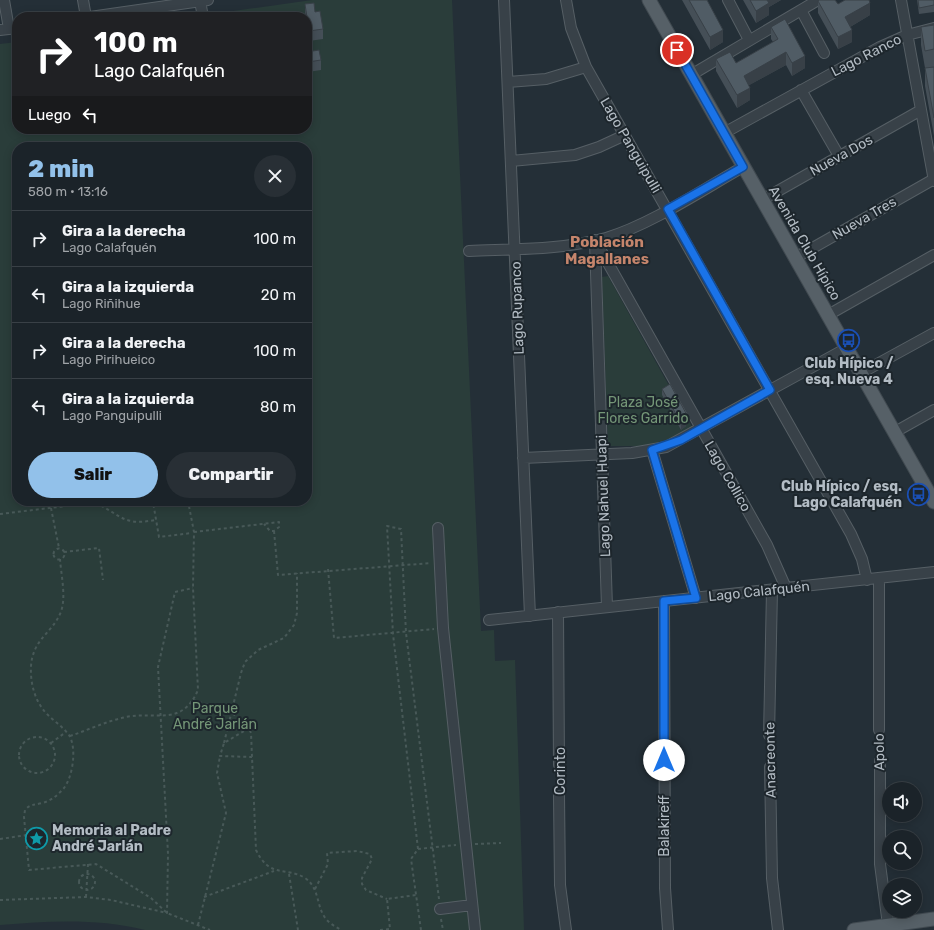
<!DOCTYPE html>
<html lang="es">
<head>
<meta charset="utf-8">
<style>
  body { margin:0; font-family:Rubik,sans-serif; background:#282f35; color:#f1f3f6; height:100vh; display:flex; flex-direction:column; font-size:15px; white-space:nowrap }
  * { box-sizing:border-box; margin:0 }
  p { font-size:13px; color:#a0a4a8 }
  .icon { flex:none; width:22px; height:22px; fill:none; stroke:currentColor; stroke-width:2; stroke-linecap:round; stroke-linejoin:round }
  .map { position:relative; flex:1; overflow:hidden }
  .panel { position:absolute; left:12px; top:142px; width:300px; height:364px; display:flex; flex-direction:column; background:#1b2329; border-radius:16px; box-shadow:0 2px 10px #0003,0 0 0 1px #394046 }
  .panel>* { flex:none }
  .guide { position:absolute; left:12px; top:12px; width:300px; height:122px; border-radius:16px; box-shadow:0 2px 10px #0003,0 0 0 1px #394046; background:#202124; color:#fff; overflow:hidden }
  .controls { position:absolute; left:882px; top:782px; display:grid; gap:8px }
  .controls a { display:grid; place-items:center; width:40px; height:40px; border-radius:50%; background:#1b2329; box-shadow:0 2px 10px #0003,0 0 0 1px #394046; font-size:20px }
  .pin { position:absolute; display:grid; place-items:center; width:34px; height:34px; color:#fff; margin:-17px; border:2px solid #fff; border-radius:50%; box-shadow:0 1px 4px #0007 }
  .me { position:absolute; width:44px; margin:-22px; rotate:0deg; stroke-linejoin:round; filter:drop-shadow(0 0 3px #0008) }
  .turn { display:flex; align-items:center; gap:14px; height:84px; padding:0 16px; font-size:18px }
  .turn .icon { width:52px; height:52px; stroke-width:2.5 }
  .turn b { display:block; font-size:28px; line-height:34px }
  .then { display:flex; align-items:center; height:38px; padding:0 16px; background:#0003; gap:8px; font-size:15px }
  .round { display:grid; place-items:center; flex:none; width:42px; height:42px; border-radius:21px; background:#282f35 }
  .headline { display:flex; align-items:center; justify-content:space-between; height:68px; padding:0 16px }
  h1 { font-size:24px; font-weight:800; line-height:30px; color:#92c1ea }
  .button { display:flex; gap:8px; margin-top:auto; padding:8px 16px }
  .button a { flex:1; height:46px; border-radius:24px; background:#92c1ea; color:#111; font-size:16px; font-weight:800; line-height:46px; text-align:center }
  .button a+a { background:#282f35; color:#f1f3f6 }
  ul { padding:0; list-style:none }
  li { display:flex; align-items:center; gap:12px; height:56px; padding:0 16px; border-top:1px solid #394046 }
  li div { flex:1 }
  li b { display:block; font-size:15px }
  li em { font-style:normal }
  .map>svg:first-child { display:block }
</style>
</head>
<body>
<div class="map">
<svg width="934" height="930" viewBox="0 0 934 930">
  <rect width="100%" height="100%" fill="#242f37"/>
  <path fill="#2a3d3a" fill-rule="evenodd" d="M312 0H452L481 631 494 630 495 661 515 660 524 930H145C97 918 49 921 0 925V44L17 42V129H307V17H191ZM17 147H307V501H17Z
    M608 276 692 427 667 442 642 446H608L602 277Z"/>
  <g fill="none" stroke-linecap="round" stroke-linejoin="round">
    <defs>
      <path id="minor" d="M4 0 9 29
        M83 0 86 17
        M504 0 530 616
        M566 0 571 28 586 67 851 534 862 559 867 580
        M728 0 749 40
        M901 0 934 181
        M200 1 203 17
        M801 10 824 53
        M90 17 208 0
        M0 30 17 28
        M691 75 818 0
        M508 82 546 79 586 67
        M801 90 839 156
        M724 133 880 47 907 35 934 28
        M511 161 575 155 599 147 625 135
        M762 200 921 110
        M595 240 767 545 786 588
        M595 242 607 607
        M469 251C514 249 562 250 606 238 650 225 702 190 743 167
        M795 258 934 179
        M828 315 934 255
        M861 373 934 333
        M895 432 934 410
        M652 450 696 598
        M523 458 632 453 666 447 847 348
        M438 528 443 628 475 930
        M879 578V730
        M664 601 665 888 668 930
        M558 612 559 765
        M489 620 934 572
        M769 735 772 590
        M880 761V864L888 925
        M770 767 772 878 778 930
        M559 796 560 885 566 930
        M440 909 472 905"/>
      <path id="major" d="M649 0 934 502
        M854 930 934 919"/>
    </defs>
    <use href="#minor" stroke="#565f65" stroke-width="12"/>
    <use href="#major" stroke="#414a51" stroke-width="15"/>
    <path stroke="#485958" stroke-width="2" stroke-dasharray="3 3" stroke-linecap="butt" d="M156 501 153 502 159 537 192 533
      M51 508 59 548
      M0 514 91 503C107 505 116 518 131 521 139 523 148 521 156 520
      M274 531 278 575 431 563
      M194 532 279 522V527L274 531H270L264 524
      M53.5 554a5.5 5.5 0 1 1 11 0a5.5 5.5 0 1 1-11 0Z
      M64 552 99 548 103 580
      M60 559C61 575 67 599 60 614 51 634 33 639 31 666 30 683 35 702 47 714 54 721 63 727 69 735 77 748 73 776 64 788 58 795 51 801 42 803 35 805 30 804 25 810L24 817 29 870 96 864 151 898 167 913 210 930
      M328 569 334 638 434 629
      M193 700C215 708 241 710 251 733L256 850C270 879 285 866 305 878 320 888 316 907 326 919 330 924 336 927 341 930
      M249 728 224 743 220 756 252 757
      M70 736C88 730 107 721 126 717 156 711 182 727 198 690L193 588 194 532 188 501
      M19 755a18 18 0 1 1 36 0a18 18 0 1 1-36 0Z
      M879 740 880 752
      M51 743 66 732
      M224 743 241 673 245 662 258 650 284 638 294 625 297 613V573
      M770 744V757
      M559 786V774
      M0 839 27 835
      M475 844 501 843
      M418 849 456 845
      M289 874 298 930
      M79 882a8 8 0 1 1 16 0a8 8 0 1 1-16 0Z
      M315 889 328 864 327 853 357 851 370 854 372 859 362 878V884L366 890 387 899
      M86 897 88 864
      M204 897 274 871
      M0 900 86 897 111 900 167 913 168 854 158 667 175 592 193 588
      M441 919 443 930
      M198 925 226 813 217 773 220 756
      M380 930 390 929 387 899 416 895
      M421 930 411 859 418 849 393 634 387 526 401 529 406 633 439 899"/>
    <use href="#minor" stroke="#384148" stroke-width="10"/>
    <use href="#major" stroke="#566067" stroke-width="13"/>
  </g>
  <path fill="#454f57" d="M682 0H707L723 42 710 50Z
    M743 0H781L769 7V15L756 23Z
    M917 0H934V12L919 14Z
    M818 1 838 4 870 15 850 27 852 42 838 49 818 13Z
    M305 4 315 12 323 29V39L309 41 307 26V17H306L305 13Z
    M934 25V136L925 86V68L921 45V27Z
    M771 27 805 68 792 76 786 65 749 85 750 100 737 108 716 71V59L736 63 773 42 771 39Z
    M307 52 321 60V70L308 72 307 63Z
    M662 389 687 421 686 426 681 430 662 395Z"/>
  <path fill="#384047" d="M765 0H781L769 7V15L756 23V11Z
    M870 3V15L845 30V17Z
    M723 30V42L710 50V37Z
    M852 30V42L838 49V37Z
    M786 52V65L744 88V76Z
    M805 56V68L792 76V63Z
    M750 88V100L737 108V95Z
    M687 415 686 426 681 430V423Z"/>
  <path fill="#505c65" stroke="#384047" d="M689 0H707L723 30 710 37Z
    M750 0H767L769 3 756 11Z
    M819 0H835L838 4 845 0H869L870 3 845 17 852 30 838 37 818 1Z
    M918 0H934V5L919 8Z
    M314 3 315 12 320 11 323 29 309 31 305 4Z
    M785 19 805 56 792 63 786 52 744 76 750 88 737 95 716 59 730 52 736 63 778 39 771 27Z
    M934 25V49L925 51 921 27Z
    M319 50 321 60 308 62 307 52Z
    M934 67V118L925 68Z
    M670 384 687 415 686 420 681 423 662 389Z"/>
  <g fill="none" stroke-linecap="round" stroke-linejoin="round">
    <defs>
      <path id="route" d="M664 760V601L696 598 652 450 681 440 770 390 668 209 743 167 677 50"/>
    </defs>
    <use href="#route" stroke="#114b97" stroke-width="10"/>
    <use href="#route" stroke="#1a73e8" stroke-width="7"/>
  </g>
  <defs>
    <symbol id="bus-ring" viewBox="-11 -11 22 22"><circle r="9.5" fill="#1d262c" stroke="#1a4fb4" stroke-width="1.5"/><path d="M-5-6H5V4H4V6H2V4H-2V6H-4V4H-5ZM-3.5-4V0h7V-4ZM-3.5 1.2v1.5H-2V1.2ZM2 1.2v1.5H3.5V1.2Z" fill="#1a4fb4"/></symbol>
    <symbol id="sight-ring" viewBox="-11 -11 22 22"><circle r="9.5" fill="#1d262c" stroke="#0f9aa8" stroke-width="1.5"/><path d="M0-6L1.8-2.2L6-1.7L2.9 1.2L3.7 5.4L0 3.3L-3.7 5.4L-2.9 1.2L-6-1.7L-1.8-2.2Z" fill="#0f9aa8"/></symbol>
  </defs>
  <g fill-rule="evenodd">
    <use href="#bus-ring" x="836" y="328" width="25" height="25"/>
    <use href="#bus-ring" x="906" y="482" width="25" height="25"/>
    <use href="#sight-ring" x="24" y="826" width="25" height="25"/>
  </g>
  <g text-anchor="middle" stroke-width="4" stroke-linejoin="round" paint-order="stroke">
    <g font-size="14" fill="#b3bcc4" stroke="#1d262c">
      <text transform="translate(866 55) rotate(-27)" y="5">Lago Ranco</text>
      <text transform="translate(631 145) rotate(60)" y="5">Lago Panguipulli</text>
      <text transform="translate(841 155) rotate(-29)" y="5">Nueva Dos</text>
      <text transform="translate(864 218) rotate(-30)" y="5">Nueva Tres</text>
      <text transform="translate(805 243) rotate(60)" y="5">Avenida Club Hípico</text>
      <text transform="translate(517 308) rotate(-92)" y="5">Lago Rupanco</text>
      <text transform="translate(728 476) rotate(60)" y="5">Lago Collico</text>
      <text transform="translate(603 496) rotate(-92)" y="5">Lago Nahuel Huapi</text>
      <text transform="translate(759 591) rotate(-6)" y="5">Lago Calafquén</text>
      <text transform="translate(879 752) rotate(-91)" y="5">Apolo</text>
      <text transform="translate(770 760) rotate(-91)" y="5">Anacreonte</text>
      <text transform="translate(560 771) rotate(-90)" y="5">Corinto</text>
      <text transform="translate(664 826) rotate(-90)" y="5">Balakireff</text>
    </g>
    <g font-size="14" font-weight="bold" fill="#b3bcc4" stroke="#1d262c">
      <text x="849" y="368">Club Hípico /<tspan x="849" dy="16">esq. Nueva 4</tspan></text>
      <text x="902" y="491" text-anchor="end">Club Hípico / esq.<tspan x="902" dy="16">Lago Calafquén</tspan></text>
      <text x="52" y="835" text-anchor="start">Memoria al Padre<tspan x="52" dy="16">André Jarlán</tspan></text>
    </g>
    <g font-size="14" fill="#749677" stroke="#1d262c">
      <text x="643" y="407">Plaza José<tspan x="643" dy="16">Flores Garrido</tspan></text>
      <text x="215" y="713">Parque<tspan x="215" dy="16">André Jarlán</tspan></text>
    </g>
    <g font-size="15" font-weight="bold" fill="#c5856c" stroke="#1d262c">
      <text x="607" y="247">Población<tspan x="607" dy="17">Magallanes</tspan></text>
    </g>
  </g>
</svg>
<div class="controls">
<a><svg class="icon" aria-label="sound" viewBox="0 0 24 24"><path d="M4 9h4l5-4v14l-5-4H4zM17 9q2 3 0 6"/></svg></a>
<a><svg class="icon" aria-label="search" viewBox="0 0 24 24"><circle cx="10" cy="10" r="6"/><path d="M15 15l6 6"/></svg></a>
<a><svg class="icon" aria-label="layers" viewBox="0 0 24 24"><path d="M12 4l9 5-9 5-9-5zM3 14l9 5 9-5"/></svg></a>
</div>
<div class="pin" style="left:677px;top:50px;background:#d93025"><svg class="icon" aria-label="arrive" viewBox="0 0 24 24"><path d="M6 21V4h12l-3 4 3 4H6"/></svg></div>
<svg class="me" style="left:664px;top:760px" viewBox="-20 -20 40 40"><circle r="19" fill="#fff"/><path d="M0-13L10 11 0 6-10 11z" fill="#1a73e8"/></svg>
<div class="guide">
<div class="turn"><svg class="icon" aria-label="right" viewBox="0 0 24 24"><path d="M7 20v-9h11M14 6l5 5-5 5"/></svg><div><b>100 m</b>Lago Calafquén</div></div>
<div class="then">Luego<svg class="icon" aria-label="left" viewBox="0 0 24 24"><path d="M17 20v-9H6M10 6l-5 5 5 5"/></svg></div>
</div>
<section class="panel">
<div class="headline"><div><h1>2 min</h1><p>580 m · 13:16</p></div><a class="round"><svg class="icon" aria-label="close" viewBox="0 0 24 24"><path d="M6 6l12 12M18 6L6 18"/></svg></a></div>
<ul>
<li><svg class="icon" aria-label="right" viewBox="0 0 24 24"><path d="M7 20v-9h11M14 6l5 5-5 5"/></svg><div><b>Gira a la derecha</b><p>Lago Calafquén</p></div><em>100 m</em></li>
<li><svg class="icon" aria-label="left" viewBox="0 0 24 24"><path d="M17 20v-9H6M10 6l-5 5 5 5"/></svg><div><b>Gira a la izquierda</b><p>Lago Riñihue</p></div><em>20 m</em></li>
<li><svg class="icon" aria-label="right" viewBox="0 0 24 24"><path d="M7 20v-9h11M14 6l5 5-5 5"/></svg><div><b>Gira a la derecha</b><p>Lago Pirihueico</p></div><em>100 m</em></li>
<li><svg class="icon" aria-label="left" viewBox="0 0 24 24"><path d="M17 20v-9H6M10 6l-5 5 5 5"/></svg><div><b>Gira a la izquierda</b><p>Lago Panguipulli</p></div><em>80 m</em></li>
</ul>
<div class="button"><a>Salir</a><a>Compartir</a></div>
</section>
</div>
</body>
</html>
